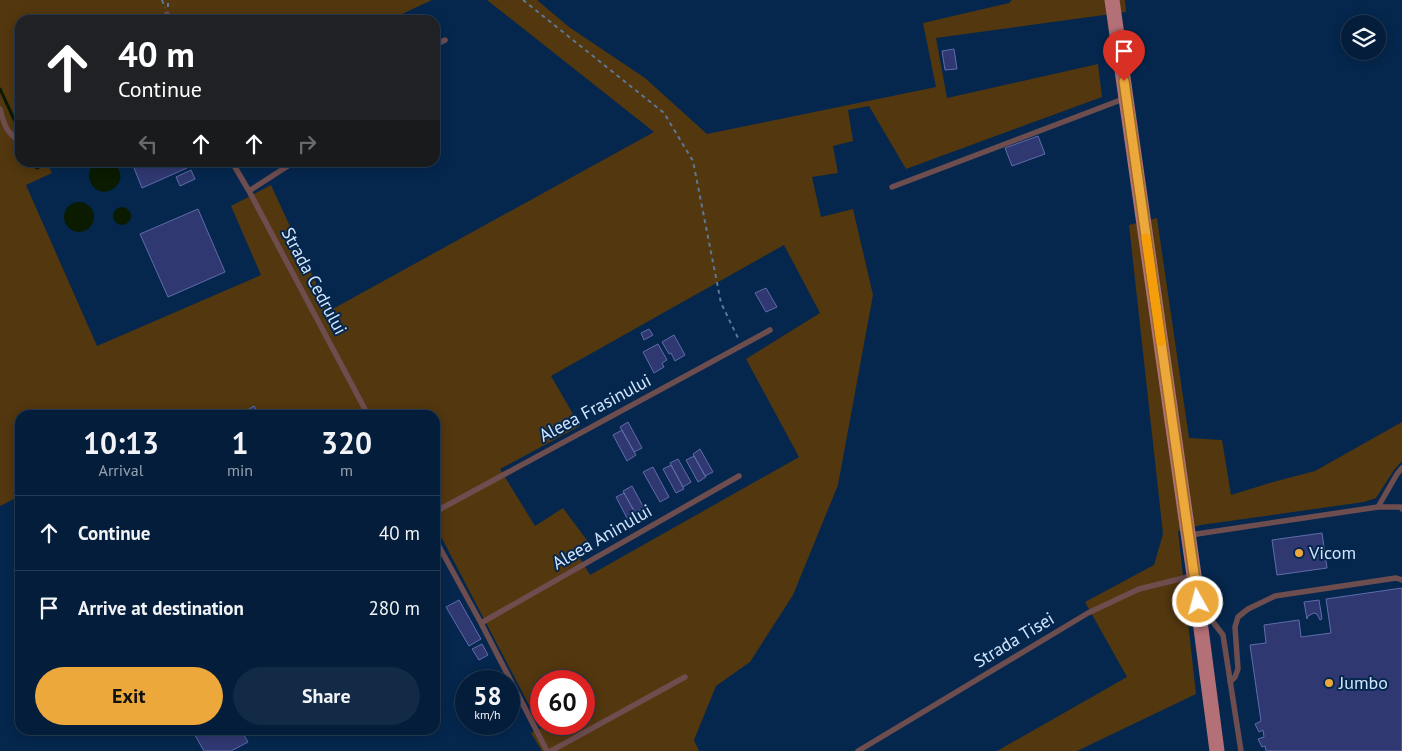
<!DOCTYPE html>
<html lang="en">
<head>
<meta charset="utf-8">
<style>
  body { margin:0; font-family:"PT Sans",sans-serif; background:#122a45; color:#f1f3f6; height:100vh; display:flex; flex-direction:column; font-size:19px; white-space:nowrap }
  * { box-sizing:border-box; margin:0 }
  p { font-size:16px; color:#97a2af }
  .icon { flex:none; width:28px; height:28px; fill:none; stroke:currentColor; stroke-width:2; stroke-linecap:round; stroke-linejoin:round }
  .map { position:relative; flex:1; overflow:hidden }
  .side { position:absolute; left:15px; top:410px; width:425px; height:325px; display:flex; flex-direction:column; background:#041d3a; border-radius:15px; box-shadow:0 2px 12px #0003,0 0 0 1px #253b54 }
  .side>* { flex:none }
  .banner { position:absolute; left:15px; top:15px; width:425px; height:152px; border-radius:15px; box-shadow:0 2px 12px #0003,0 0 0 1px #253b54; background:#202124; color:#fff; overflow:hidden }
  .controls { position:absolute; left:1341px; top:15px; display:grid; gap:10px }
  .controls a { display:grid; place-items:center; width:45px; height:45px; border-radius:50%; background:#041d3a; box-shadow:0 2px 12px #0003,0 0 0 1px #253b54; font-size:25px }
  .speed { position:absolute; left:455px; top:670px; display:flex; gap:10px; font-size:25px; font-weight:700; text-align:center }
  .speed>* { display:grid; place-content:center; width:65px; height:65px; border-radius:50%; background:#041d3a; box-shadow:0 2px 12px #0003,0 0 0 1px #253b54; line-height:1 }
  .speed small { font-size:12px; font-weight:400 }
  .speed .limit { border:8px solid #d22; background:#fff; color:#111 }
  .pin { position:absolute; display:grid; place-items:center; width:42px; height:42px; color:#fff; margin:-51px -21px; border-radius:50% 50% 50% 0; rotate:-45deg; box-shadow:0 0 5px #0007 }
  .pin .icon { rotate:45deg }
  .me { position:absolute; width:55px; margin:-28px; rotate:353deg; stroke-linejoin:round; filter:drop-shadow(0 0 4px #0008) }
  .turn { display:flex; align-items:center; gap:18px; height:105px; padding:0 20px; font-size:22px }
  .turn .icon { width:65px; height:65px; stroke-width:2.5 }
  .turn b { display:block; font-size:35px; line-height:42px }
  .lanes { display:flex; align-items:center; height:48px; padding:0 20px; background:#0003; justify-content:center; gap:25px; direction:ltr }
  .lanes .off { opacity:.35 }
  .eta { display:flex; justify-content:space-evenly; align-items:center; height:85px; text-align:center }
  .eta b { font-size:30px; font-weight:700; line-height:35px }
  .button { display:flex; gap:10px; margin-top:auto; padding:10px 20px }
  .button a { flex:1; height:58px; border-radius:30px; background:#eda83c; color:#111; font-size:20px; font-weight:700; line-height:58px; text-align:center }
  .button a+a { background:#122a45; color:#f1f3f6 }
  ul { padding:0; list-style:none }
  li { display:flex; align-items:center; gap:15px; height:75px; padding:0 20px; border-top:1px solid #253b54 }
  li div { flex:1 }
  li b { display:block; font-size:19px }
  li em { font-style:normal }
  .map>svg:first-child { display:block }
</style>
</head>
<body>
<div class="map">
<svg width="1402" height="751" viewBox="0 0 1402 751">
  <rect width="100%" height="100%" fill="#05274d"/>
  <path fill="#52370f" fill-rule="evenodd" d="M0 0H432L389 20H20V162L47 163 52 173 26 185 97 346 261 275 231 206 271 185 329 311 654 132 487 0H537L569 27 645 78 707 134 936 87 923 23 1009 3 1012 0H1125L1126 12 936 38 947 98 1098 64 1102 97 906 169 869 106 848 110 853 141 833 146 838 173 812 177 821 217 853 209 873 295 838 485 793 595 750 662 716 686 694 740 699 751H542L531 733 541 728 435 525V415H20V496L0 506ZM784 245 820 313 746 359 799 457 590 575 578 555 592 547 563 508 535 526 500 469 580 426 551 376ZM541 681H584V724H541Z
    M1157 218 1189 438 1222 440 1231 495 1273 482 1315 471 1402 422V461L1394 470 1376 498 1364 502 1201 525 1178 531 1196 694 1077 751H997L1127 677 1085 602 1154 565 1163 534 1129 225Z"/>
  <path fill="#0a1b00" d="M95 163H114C135 184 99 205 90 181 87 174 90 168 95 163Z
    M64 217a15 15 0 1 1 30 0a15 15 0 1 1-30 0Z
    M113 216a9 9 0 1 1 18 0a9 9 0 1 1-18 0Z"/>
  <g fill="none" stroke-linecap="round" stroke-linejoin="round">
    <path stroke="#0a1b00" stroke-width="3" d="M0 89 20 132
      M34 162 37 168 50 162"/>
  </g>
  <path fill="#303872" stroke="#5f6cab" d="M954 49 957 69 945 70 942 51Z
    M1038 136 1045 154 1012 166 1005 148Z
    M147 162H185L187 168 142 188 134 168Z
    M191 170 195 179 180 186 176 177Z
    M198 209 225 272 168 297 140 234Z
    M766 288 777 307 766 312 755 293Z
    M649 329 653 335 644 340 641 333Z
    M674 335 685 355 675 361 671 353 669 354 662 342Z
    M658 344 667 360 662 363 664 367 654 373 643 352Z
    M254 406 259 415H241V414Z
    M628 422 642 448 634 452 620 427Z
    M622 430 636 455 627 461 613 435Z
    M700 449 713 472 705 476 693 454Z
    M694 456 706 477 698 482 686 460Z
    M678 459 691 482 683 487 670 463Z
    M671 465 684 489 676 493 663 469Z
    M653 467 669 497 660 502 643 472Z
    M632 486 644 508 635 513 623 491Z
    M624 493 637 516 628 520 616 497Z
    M1322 533 1327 568 1277 575 1272 540Z
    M1402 588V751H1266L1265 746 1262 747 1258 739 1264 737 1263 730 1259 732 1255 724 1261 721 1250 645 1266 643 1264 625 1299 620 1301 637 1331 633 1326 599Z
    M459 600 481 639 469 646 446 607Z
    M1319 600 1322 619 1320 620 1317 614 1314 613 1308 616 1307 619 1304 602Z
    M482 644 488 655 479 660 472 649Z
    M509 722 511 725 497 734 491 725 494 724H509Z
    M192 730H241L248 742 231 751H204Z"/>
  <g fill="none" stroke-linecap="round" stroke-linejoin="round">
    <path stroke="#5c7898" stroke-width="2" stroke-dasharray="4 4" stroke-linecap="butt" d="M162 0 165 8
      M523 0 664 113 693 161 721 303 738 338
      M168 7V0"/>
    <path stroke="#6e4d4f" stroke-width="5.5" d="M167 14 169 20
      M435 45 445 40
      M0 109C4 124 6 133 20 141
      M232 162 249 191 368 415
      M892 187 1126 98
      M249 191 294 162
      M1378 507 1397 474 1402 468
      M435 512 770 330
      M1190 535 1378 507H1401L1402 509
      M435 539 481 623 547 751
      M1203 609 1223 635 1241 751
      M481 623 739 476
      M1230 682 1235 677 1238 669 1235 627 1238 617 1248 609 1275 596 1396 578 1402 580
      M551 751 685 677
      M858 751 1088 613 1139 589 1192 576"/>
    <path stroke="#b37076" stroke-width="15" d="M1112 0 1194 575 1217 751"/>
  </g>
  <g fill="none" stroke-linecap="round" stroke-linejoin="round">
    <defs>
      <path id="route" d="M1124 81 1198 602"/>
    </defs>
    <use href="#route" stroke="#9a6d27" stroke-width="12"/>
    <use href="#route" stroke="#eda83c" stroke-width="9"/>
    <path stroke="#f59e0b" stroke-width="9" d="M1146 238 1161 342"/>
  </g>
  <g fill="#eda83c" stroke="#05274d" stroke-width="2">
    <circle cx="1299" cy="553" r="5"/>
    <circle cx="1329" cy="683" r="5"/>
  </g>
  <g text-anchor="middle" stroke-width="4" stroke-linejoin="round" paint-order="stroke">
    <g font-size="18" fill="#d2e5fe" stroke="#05274d">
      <text transform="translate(314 281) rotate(62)" y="6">Strada Cedrului</text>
      <text transform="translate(595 408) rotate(-28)" y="6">Aleea Frasinului</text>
      <text transform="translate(602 537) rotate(-30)" y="6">Aleea Aninului</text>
      <text transform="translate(1014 640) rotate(-31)" y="6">Strada Tisei</text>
    </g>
    <g font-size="18" fill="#d2e5fe" stroke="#05274d" text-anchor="start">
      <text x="1309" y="559">Vicom</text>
      <text x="1339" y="689">Jumbo</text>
    </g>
  </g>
</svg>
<div class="controls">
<a><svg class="icon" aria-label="layers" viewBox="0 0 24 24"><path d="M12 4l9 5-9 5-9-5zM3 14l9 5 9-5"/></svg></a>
</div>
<div class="speed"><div>58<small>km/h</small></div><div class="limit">60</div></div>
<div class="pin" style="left:1124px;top:81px;background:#d93025"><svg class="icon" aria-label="arrive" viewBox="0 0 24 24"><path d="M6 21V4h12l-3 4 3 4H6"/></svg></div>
<svg class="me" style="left:1198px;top:602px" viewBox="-20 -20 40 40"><circle r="17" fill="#eda83c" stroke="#fff" stroke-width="3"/><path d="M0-11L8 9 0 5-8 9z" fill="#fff"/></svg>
<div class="banner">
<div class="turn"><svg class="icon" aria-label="ahead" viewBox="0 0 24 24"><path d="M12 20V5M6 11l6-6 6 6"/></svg><div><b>40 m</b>Continue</div></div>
<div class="lanes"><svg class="icon off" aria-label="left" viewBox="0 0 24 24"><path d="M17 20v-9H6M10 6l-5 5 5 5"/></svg><svg class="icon" aria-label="ahead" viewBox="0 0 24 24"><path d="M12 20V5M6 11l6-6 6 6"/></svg><svg class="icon" aria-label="ahead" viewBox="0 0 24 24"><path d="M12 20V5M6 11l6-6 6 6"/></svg><svg class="icon off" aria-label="right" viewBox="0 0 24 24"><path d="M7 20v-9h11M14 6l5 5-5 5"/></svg></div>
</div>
<section class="side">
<div class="eta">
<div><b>10:13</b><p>Arrival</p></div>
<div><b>1</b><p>min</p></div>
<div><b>320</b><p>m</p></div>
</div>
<ul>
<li><svg class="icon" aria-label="ahead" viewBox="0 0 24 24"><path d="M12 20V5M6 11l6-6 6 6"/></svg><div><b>Continue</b></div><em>40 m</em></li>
<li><svg class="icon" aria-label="arrive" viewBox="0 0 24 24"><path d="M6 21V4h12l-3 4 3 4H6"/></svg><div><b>Arrive at destination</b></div><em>280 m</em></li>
</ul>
<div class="button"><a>Exit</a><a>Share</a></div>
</section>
</div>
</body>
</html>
